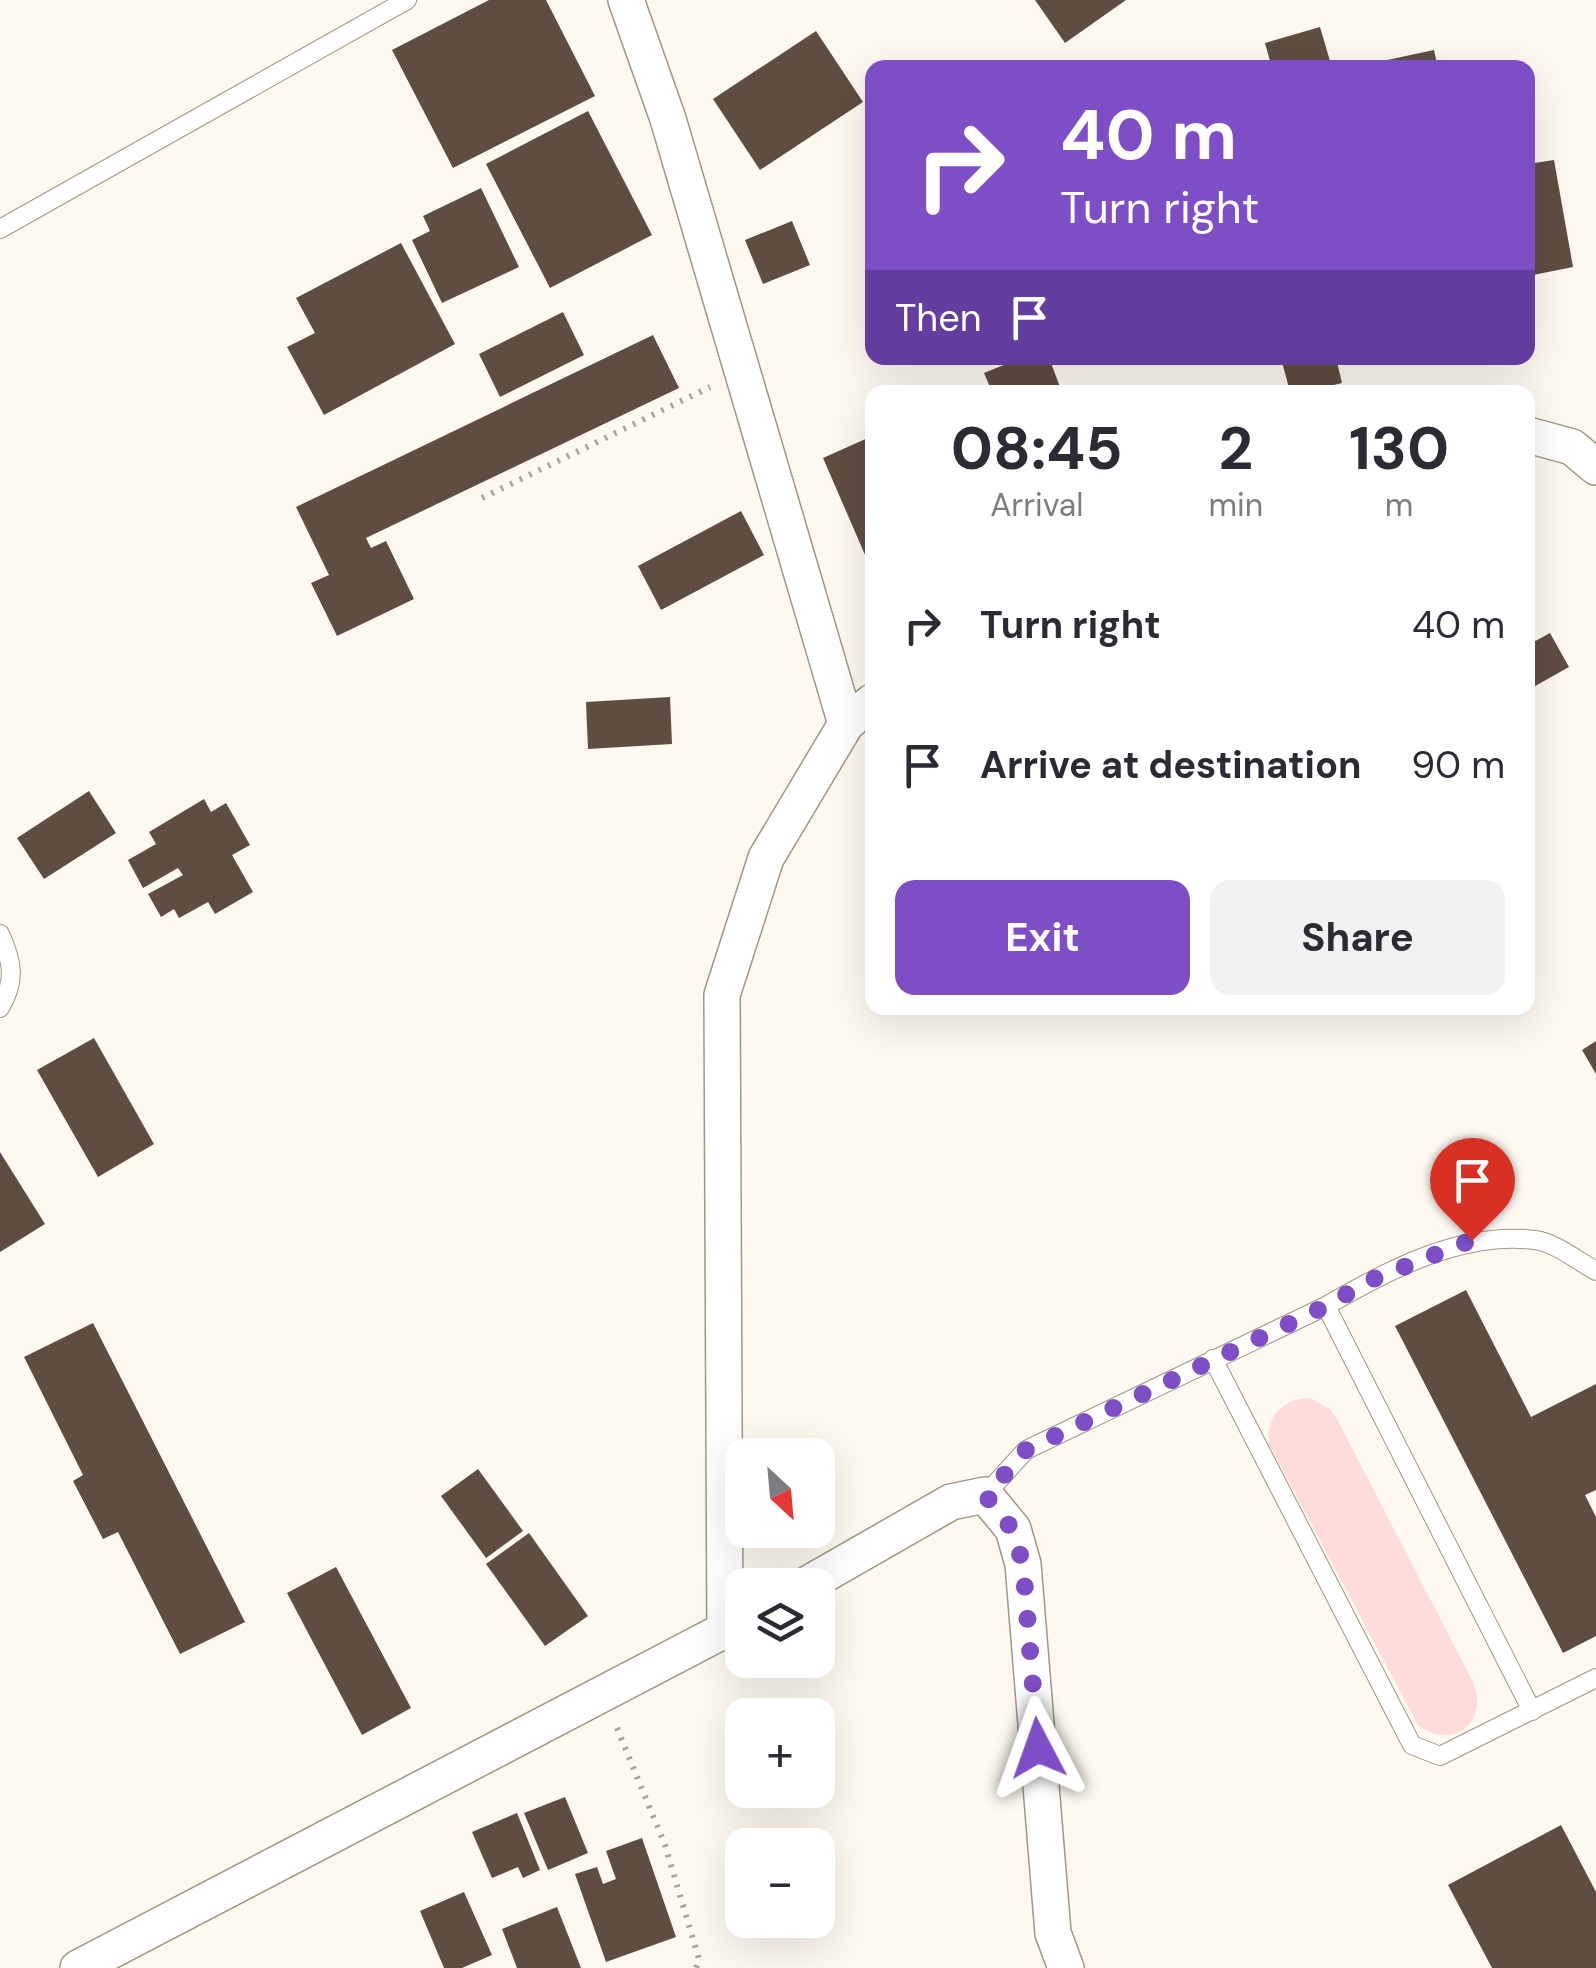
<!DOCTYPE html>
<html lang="en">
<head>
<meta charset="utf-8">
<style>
  body { margin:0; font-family:"DM Sans",sans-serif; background:#f2f2f3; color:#2b2b33; height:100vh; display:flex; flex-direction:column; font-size:38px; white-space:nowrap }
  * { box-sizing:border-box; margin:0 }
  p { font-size:32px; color:#7c7c81 }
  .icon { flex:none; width:55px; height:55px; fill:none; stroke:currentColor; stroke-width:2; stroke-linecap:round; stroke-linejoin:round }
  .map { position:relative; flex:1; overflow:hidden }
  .drawer { position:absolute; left:865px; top:385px; width:670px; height:630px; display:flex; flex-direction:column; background:#fff; border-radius:20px; box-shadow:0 10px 40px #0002 }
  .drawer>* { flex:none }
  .top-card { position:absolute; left:865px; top:60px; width:670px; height:305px; border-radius:20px; box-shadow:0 10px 40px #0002; background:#7e4ec6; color:#fff; overflow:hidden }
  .needle { width:65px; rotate:154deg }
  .buttons { position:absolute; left:725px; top:1438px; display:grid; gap:20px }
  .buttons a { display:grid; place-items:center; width:110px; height:110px; border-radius:20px; background:#fff; box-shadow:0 10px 40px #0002; font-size:50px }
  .pin { position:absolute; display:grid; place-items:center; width:85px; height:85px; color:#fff; margin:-102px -42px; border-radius:50% 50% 50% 0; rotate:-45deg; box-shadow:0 0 10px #0007 }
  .pin .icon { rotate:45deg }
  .me { position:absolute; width:110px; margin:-55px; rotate:356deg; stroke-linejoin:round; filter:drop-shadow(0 0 8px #0008) }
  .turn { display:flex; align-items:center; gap:35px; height:210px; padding:0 30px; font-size:45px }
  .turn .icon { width:130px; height:130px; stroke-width:2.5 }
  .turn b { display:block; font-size:70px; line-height:85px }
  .then { display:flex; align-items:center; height:95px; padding:0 30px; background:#0003; gap:20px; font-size:38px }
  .eta { display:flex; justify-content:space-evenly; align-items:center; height:170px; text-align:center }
  .eta b { font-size:60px; font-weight:700; line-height:70px }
  .cta { display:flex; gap:20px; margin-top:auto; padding:20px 30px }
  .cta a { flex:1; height:115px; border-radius:20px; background:#7e4ec6; color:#fff; font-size:40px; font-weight:700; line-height:115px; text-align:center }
  .cta a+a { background:#f2f2f3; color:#2b2b33 }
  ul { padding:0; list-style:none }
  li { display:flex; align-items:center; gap:30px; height:140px; padding:0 30px }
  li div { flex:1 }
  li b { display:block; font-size:38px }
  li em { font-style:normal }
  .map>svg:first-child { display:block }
</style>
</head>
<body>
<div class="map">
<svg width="1596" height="1968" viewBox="0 0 1596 1968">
  <rect width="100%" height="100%" fill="#fdf8f0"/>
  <path fill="#fedcd9" d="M1310 1398 1330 1409 1337 1419 1473 1682C1490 1722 1453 1752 1418 1725L1269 1444C1266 1417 1281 1399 1310 1398Z"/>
  <path fill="#604d42" d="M489 0H546L595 96 453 168 392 50Z
    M1035 0H1126L1065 43Z
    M1320 27 1332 68H1272L1265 43Z
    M816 31 863 102 760 170 713 99Z
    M1434 50 1438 68H1360L1359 66Z
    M588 111 652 235 550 288 486 164Z
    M1554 160 1573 267 1528 276V164Z
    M481 188 519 267 442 303 412 240 430 231 423 216Z
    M792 221 810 265 763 284 745 240Z
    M401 243 455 344 324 415 287 347 315 333 296 298Z
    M563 312 584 355 500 397 479 354Z
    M653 335 679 388 366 538 371 548 386 541 414 599 337 636 311 583 329 575 296 507Z
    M1021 358H1049L1062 392H992L984 373Z
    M1281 358H1336L1342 383 1305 392H1290Z
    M870 437 872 443V571L823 458Z
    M741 511 764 555 661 610 638 566Z
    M1550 633 1569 667 1528 690V645Z
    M670 697 672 744 588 749 586 702Z
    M89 791 116 833 44 879 17 838Z
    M204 799 211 812 226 803 250 845 232 855 253 892 215 914 208 902 179 918 174 909 161 917 148 894 183 875 178 868 143 888 128 860 156 844 149 832Z
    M94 1038 154 1144 98 1177 37 1070Z
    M1596 1041V1074L1582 1050Z
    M0 1152 45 1224 0 1252Z
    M1466 1290 1531 1417 1596 1384V1490L1585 1495 1596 1517V1636L1563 1653 1395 1326Z
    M93 1323 245 1622 180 1654 118 1532 103 1539 73 1481 83 1475 24 1357Z
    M478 1469 523 1531 486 1558 441 1496Z
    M529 1533 588 1616 545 1646 486 1564Z
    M336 1567 411 1708 362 1735 287 1593Z
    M565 1797 588 1853 548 1870 524 1813Z
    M517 1813 540 1870 523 1878 518 1867 492 1878 472 1832Z
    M1561 1825 1596 1892V1968H1492L1448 1885Z
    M642 1838 676 1937 606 1962 575 1874 597 1867 603 1884 616 1879 606 1851Z
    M464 1892 492 1955 462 1968H444L420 1911Z
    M557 1907 581 1968H517L502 1929Z"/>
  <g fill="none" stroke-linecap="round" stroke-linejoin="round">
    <defs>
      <path id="lane" d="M0 229 407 0
        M0 934C13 962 16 981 0 1008
        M1326 1306 1532 1711
        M1213 1359 1412 1745 1440 1756 1596 1678
        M985 1495 1026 1450 1326 1306C1388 1270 1461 1231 1535 1240 1554 1242 1578 1261 1596 1271"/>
      <path id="street" d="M626 0 668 119 846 724
        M1528 435 1572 447 1596 467
        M806 1585 951 1502 985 1495 1013 1529 1023 1564 1053 1933 1066 1968
        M725 1631 722 995 766 858 846 724 872 702
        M78 1968 742 1621"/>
    </defs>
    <use href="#lane" stroke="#a19682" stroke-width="20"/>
    <use href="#street" stroke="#a19682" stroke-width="38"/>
    <path stroke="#a7a29b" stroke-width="6" stroke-dasharray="2.5 8" stroke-linecap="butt" d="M482 498 710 387
      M617 1728 665 1845 699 1959 696 1968"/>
    <use href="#lane" stroke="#fff" stroke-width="18"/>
    <use href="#street" stroke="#fff" stroke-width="35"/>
  </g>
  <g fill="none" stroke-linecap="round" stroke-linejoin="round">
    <path stroke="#7e4ec6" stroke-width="18" stroke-dasharray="0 32.4" d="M1038 1748 1023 1564 1012 1529 986 1496 1026 1450 1326 1306 1371 1280 1472 1240"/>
  </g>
</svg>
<div class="buttons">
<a><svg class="needle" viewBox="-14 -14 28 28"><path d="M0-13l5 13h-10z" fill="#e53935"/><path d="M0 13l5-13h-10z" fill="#7c7c81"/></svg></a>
<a><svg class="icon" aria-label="layers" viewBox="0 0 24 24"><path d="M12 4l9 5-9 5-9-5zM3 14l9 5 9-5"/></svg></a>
<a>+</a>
<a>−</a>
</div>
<div class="pin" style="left:1472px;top:1240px;background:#d93025"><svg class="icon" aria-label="arrive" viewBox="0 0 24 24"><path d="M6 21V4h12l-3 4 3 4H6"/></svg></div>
<svg class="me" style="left:1038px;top:1748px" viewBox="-20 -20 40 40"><path d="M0-17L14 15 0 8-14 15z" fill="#7e4ec6" stroke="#fff" stroke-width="4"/></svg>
<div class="top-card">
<div class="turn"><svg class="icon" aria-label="right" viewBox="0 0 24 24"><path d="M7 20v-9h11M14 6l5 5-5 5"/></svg><div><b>40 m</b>Turn right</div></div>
<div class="then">Then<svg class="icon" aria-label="arrive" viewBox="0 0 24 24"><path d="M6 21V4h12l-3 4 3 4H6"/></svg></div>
</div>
<section class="drawer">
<div class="eta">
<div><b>08:45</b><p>Arrival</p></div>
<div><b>2</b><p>min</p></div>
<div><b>130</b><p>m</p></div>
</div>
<ul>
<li><svg class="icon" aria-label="right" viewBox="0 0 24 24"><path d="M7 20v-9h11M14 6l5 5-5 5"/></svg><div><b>Turn right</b></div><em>40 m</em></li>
<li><svg class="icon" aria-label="arrive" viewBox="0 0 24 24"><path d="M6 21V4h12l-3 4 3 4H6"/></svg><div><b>Arrive at destination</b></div><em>90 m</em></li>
</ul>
<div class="cta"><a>Exit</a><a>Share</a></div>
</section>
</div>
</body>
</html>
